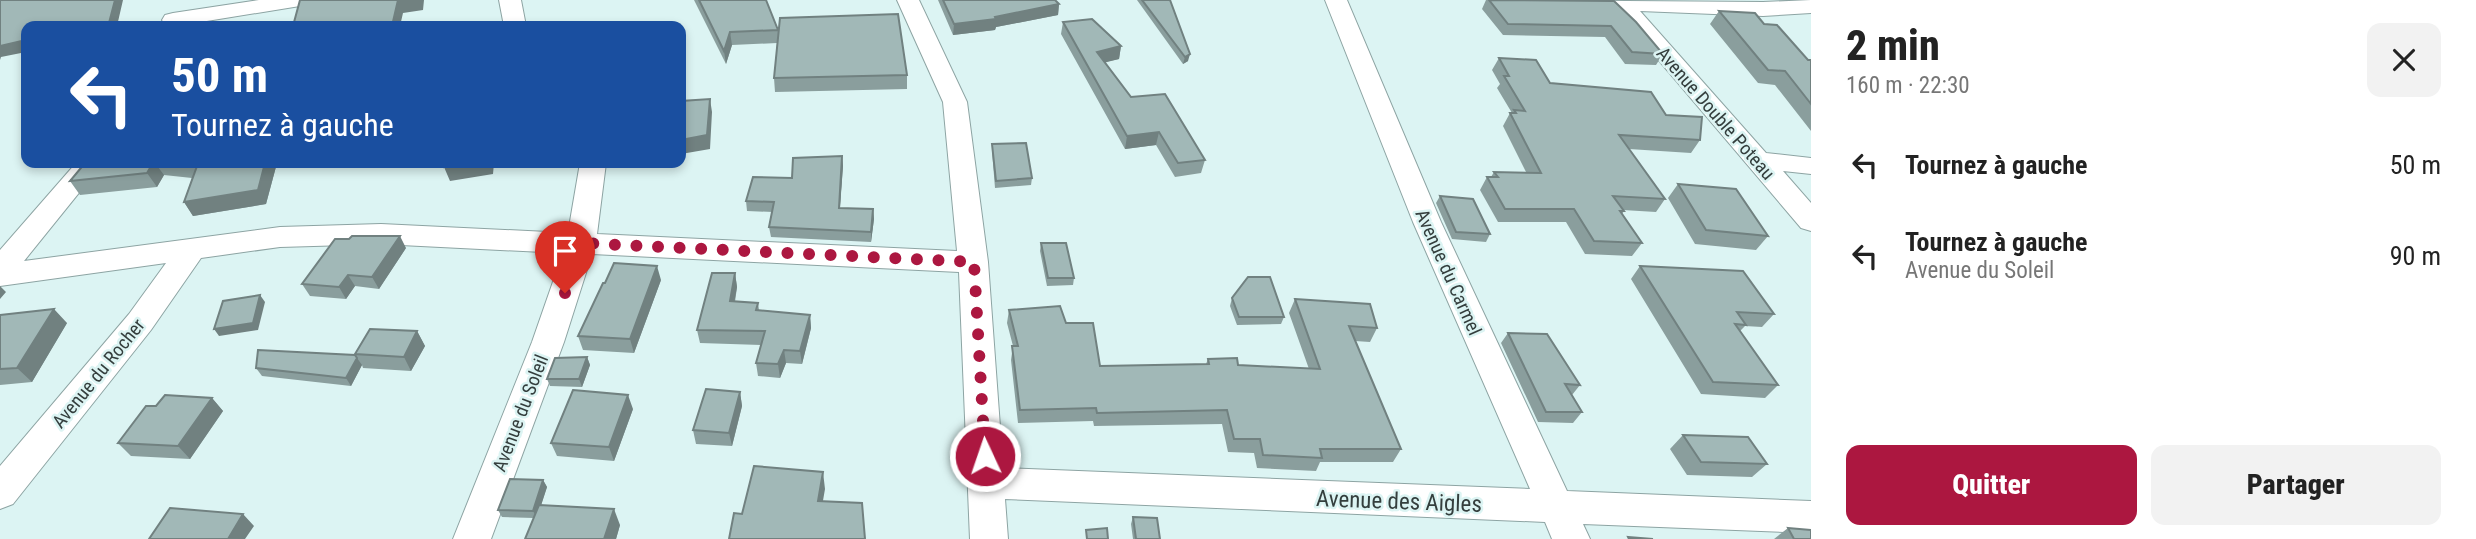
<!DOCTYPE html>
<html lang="fr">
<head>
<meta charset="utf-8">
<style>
  body { margin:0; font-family:"Roboto Condensed",sans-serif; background:#f2f2f2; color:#222; height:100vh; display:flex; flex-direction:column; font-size:26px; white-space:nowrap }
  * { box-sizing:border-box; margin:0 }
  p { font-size:23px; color:#767676 }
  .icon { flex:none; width:38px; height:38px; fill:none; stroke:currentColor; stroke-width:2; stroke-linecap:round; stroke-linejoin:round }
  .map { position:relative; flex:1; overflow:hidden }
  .sheet { display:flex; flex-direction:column; background:#fff; width:665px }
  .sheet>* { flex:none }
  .top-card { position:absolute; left:21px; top:21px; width:665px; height:147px; border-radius:14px; box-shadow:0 4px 10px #0003; background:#1a4fa0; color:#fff; overflow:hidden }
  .pin { position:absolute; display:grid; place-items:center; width:60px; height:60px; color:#fff; margin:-72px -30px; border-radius:50% 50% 50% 0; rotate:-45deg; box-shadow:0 0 7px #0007 }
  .pin .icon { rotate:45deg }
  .me { position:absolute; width:77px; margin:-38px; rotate:357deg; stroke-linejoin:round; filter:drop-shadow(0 0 5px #0008) }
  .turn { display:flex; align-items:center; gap:24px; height:147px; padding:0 35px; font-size:32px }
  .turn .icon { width:91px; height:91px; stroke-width:2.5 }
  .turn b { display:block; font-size:49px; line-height:60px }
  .round { display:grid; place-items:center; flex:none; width:74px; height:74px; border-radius:14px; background:#f2f2f2 }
  .summary { display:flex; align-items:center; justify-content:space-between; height:119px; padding:0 35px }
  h1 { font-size:42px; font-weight:800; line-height:52px }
  .action { display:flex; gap:14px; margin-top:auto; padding:14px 35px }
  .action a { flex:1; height:80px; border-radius:14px; background:#ac1740; color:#fff; font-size:28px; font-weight:800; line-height:80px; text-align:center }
  .action a+a { background:#f2f2f2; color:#222 }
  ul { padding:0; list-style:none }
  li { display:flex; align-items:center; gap:21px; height:91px; padding:0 35px }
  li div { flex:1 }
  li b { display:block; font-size:26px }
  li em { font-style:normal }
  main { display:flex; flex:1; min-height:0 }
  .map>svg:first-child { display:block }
</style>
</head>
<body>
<main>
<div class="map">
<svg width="1811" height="539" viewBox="0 0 1811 539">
  <rect width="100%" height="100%" fill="#dcf4f3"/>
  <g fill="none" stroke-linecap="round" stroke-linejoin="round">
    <defs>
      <path id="street" d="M259 0H311L308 5 300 6 176 26 165 25 162 20 165 15 173 13Z
        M499 0H521L526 26H504Z
        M897 0H919L967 102 988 262 1003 468 1530 489 1413 222 1325 0H1347L1441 222 1567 491 1811 501V533L1583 524 1590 539H1552L1545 522 1005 499 1008 539H970L959 272 592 254 564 342 491 539H453L532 342 563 253 381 244 280 247 201 258 151 330 13 504 0 509V466L129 314 166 263 0 286V250L76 163H103L24 261 280 227 381 224 568 233 580 163H606L597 234 957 251 943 102Z
        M1490 0 1763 2 1811 0V13L1763 16 1640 11 1766 153 1811 158V174L1783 171 1811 203V231L1801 228 1616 10 1501 6 1493 5Z"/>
    </defs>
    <use href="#street" stroke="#8da4a3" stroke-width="2"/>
    <use href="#street" fill="#fff" fill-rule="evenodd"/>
  </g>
  <path fill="#8a9e9d" d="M694 0H766L778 30V34L907 75V89L775 92 774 78 777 43 732 45 726 64Z
    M938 0H1055L1059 4 1058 15 996 27 995 30 953 35Z
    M1137 0H1170L1188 61 1183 64Z
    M1486 0H1569L1663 54 1656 65 1625 64 1605 37 1503 35 1482 9Z
    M1719 11 1764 24 1808 60H1811V131L1775 85 1758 83 1710 24Z
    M1063 22 1121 46 1119 59 1105 62 1131 97 1205 160 1201 173 1175 177 1156 145 1125 149 1061 34Z
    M1499 58 1550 83 1666 115 1700 140 1691 153 1629 149 1665 199 1656 212 1623 210 1624 211 1622 214 1642 243 1632 256 1585 254 1566 222H1498L1480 190 1487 177H1491L1494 172H1526L1503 126 1510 113H1512L1497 88 1500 84 1492 70Z
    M992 144 1032 178 1031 185 995 188 992 151Z
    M842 156 843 166 840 208 873 209 874 219 871 242 771 237 769 227 773 212 747 211 746 201 792 178Z
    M85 163H277L266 204 193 216 184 202 192 178 164 175 157 187 80 195 70 181Z
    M1678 184 1768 236 1756 250 1695 244 1668 198Z
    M1440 196 1490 234 1486 242 1452 239 1436 203Z
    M1041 243 1074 278 1073 285 1047 286 1040 251Z
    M406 248 379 289 355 286 346 299 310 296 302 284Z
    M1640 266 1774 314 1762 327 1745 326 1740 331 1778 385 1765 398 1701 394 1631 279Z
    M735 273 737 287 735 302 758 303 759 310 810 315 811 328 802 364 786 363 780 378 758 376 756 363 761 345 700 343 697 330Z
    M661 280 634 353 583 350 578 336Z
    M1232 298 1284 317 1281 324 1237 325 1230 306Z
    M1295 299 1377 328 1370 342 1355 341 1401 449 1393 462H1320L1316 471 1257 468 1254 453 1228 452 1222 424 1094 426 1093 421 1018 423 1011 360 1013 346 1007 323 1009 310 1066 323 1100 366 1206 364 1208 359 1238 365 1309 369 1289 313Z
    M0 315 67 323 32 382 0 385Z
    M417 331 425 346 411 371 363 368 362 365 351 386 262 376 256 368 355 355V354Z
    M1508 333 1580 385 1572 395 1582 412 1573 423 1538 422 1501 343Z
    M587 357 590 365 582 387 550 386 547 379Z
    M740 392 742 406 732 446 696 444 693 430Z
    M212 398 223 411 190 459 131 456 118 443 156 406Z
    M633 409 614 461 557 456 551 443Z
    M1683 435 1767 464 1752 477 1687 475 1670 449Z
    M543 480 547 487 541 505 620 525 616 539H525L534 518 502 517 498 510Z
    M1133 517 1160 539H1133L1131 524Z
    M1788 528 1811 539H1774Z"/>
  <path fill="#718180" d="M115 0H123L117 26H92Z
    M398 0H424L423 10 403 13 400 26H392Z
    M1059 4 1058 15 996 27 995 30 953 35 954 24Z
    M730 32 732 45 726 64 724 51Z
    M26 40V52L1 57 0 60V46Z
    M1121 46 1119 59 1095 65 1097 52Z
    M1190 54 1188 61 1183 64 1185 57Z
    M710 99 712 112 710 149 681 154V140Z
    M1159 132 1156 145 1125 149 1127 136Z
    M842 156 843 166 839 218V208Z
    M153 163H155L164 175 157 187 147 173Z
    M265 163H277L266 204 193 216 184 202Z
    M469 163H494L493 174 450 181 444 167Z
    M873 209 874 219 871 242V232Z
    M400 236 406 248 379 289 372 277Z
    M657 266 661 280 634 353 630 339Z
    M735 273 737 287 732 315 730 301Z
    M348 275 355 286 346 299 339 287Z
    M0 286 6 292 0 299Z
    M260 295 265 302 258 330 219 336 214 329Z
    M54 309 67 323 32 382 17 368Z
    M810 315 811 328 802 364 800 351Z
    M417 331 425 346 411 371 404 357Z
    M784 350 786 363 780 378 778 364Z
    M587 357 590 365 582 387 579 379Z
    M357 358 362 365 351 386 346 378Z
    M740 392 742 406 732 446 729 433Z
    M628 395 633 409 614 461 609 447Z
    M212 398 223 411 190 459 178 446Z
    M823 472 825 489 820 518 818 501Z
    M543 480 547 487 537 518 533 511Z
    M614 509 620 525 616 539H604Z
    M243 514 254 526 245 539H228Z"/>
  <path fill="#a1b8b7" stroke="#718180" stroke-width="2" d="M0 0H115L109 23 92 26H26V40L0 46Z
    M300 0H399H398L392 26H293Z
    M699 0H766L778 30 730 32 724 51Z
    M943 0H1055L1059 4 995 17 996 19 954 24Z
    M1142 0H1170L1190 54 1185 57Z
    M1489 0 1614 1 1636 22 1663 54 1632 52 1611 26 1508 24Z
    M1719 11 1755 13 1764 24 1777 25 1808 60H1811V104L1785 71 1768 70Z
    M898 14 907 75 774 78 780 18Z
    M1092 19 1121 46 1097 52 1131 97 1165 94 1205 160 1178 163 1159 132 1127 136 1063 22Z
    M1499 58 1536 60 1550 83 1651 92 1666 115 1702 117 1700 140 1619 135 1665 199 1613 196 1624 211H1620L1642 243 1594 241 1574 209H1505L1487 177H1498L1494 172 1541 173 1510 113H1516L1514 110 1525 111 1504 76H1509Z
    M710 99 707 135 681 140V101Z
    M1026 143 1032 178 996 181 992 144Z
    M842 156 839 208 873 209 871 232 769 227 774 202 746 201 753 177 792 178 793 158Z
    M85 163H153L147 173 70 181Z
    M171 163H265L258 190 184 202 197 166Z
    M444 163H469L444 167Z
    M1678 184 1736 189 1768 236 1706 230Z
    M1440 196 1473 199 1490 234 1456 232Z
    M352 236H400L372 277 348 275 339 287 302 284 335 239H349Z
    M1041 243H1066L1074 278H1048Z
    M614 263 657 266 630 339 578 336 603 283H605Z
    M1640 266 1743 271 1774 314 1737 312 1746 325 1735 324 1778 385 1713 382Z
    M712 273H735L730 301 758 303 756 310 810 315 800 351 784 350 778 364 756 363 765 331 697 330Z
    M1248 277H1270L1284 317H1239L1232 298Z
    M260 295 253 323 214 329 223 301Z
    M1295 299 1370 304 1377 328 1349 326 1401 449H1320L1322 458 1263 455 1260 439H1234L1227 410 1097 413 1096 408 1020 410 1012 346H1018L1009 310 1060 306 1066 323H1093L1100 366 1209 364 1208 359 1237 358 1238 365 1320 369Z
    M54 309 17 368 0 369V315Z
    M370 329 417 331 404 357 355 354Z
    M1508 333 1547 334 1580 385 1565 384 1582 412H1546Z
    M258 350 355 355 357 358 346 378 256 368Z
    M587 357 579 379H547L555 358Z
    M706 389 740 392 729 433 693 430Z
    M573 390 628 395 609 447 551 443Z
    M165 395 212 398 178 446 118 443 146 406H156Z
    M1683 435 1748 437 1767 464 1701 462Z
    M754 466 823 472 818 501 862 503 865 539H729L734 513 742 514Z
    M510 479 543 480 533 511 498 510Z
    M539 505 614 509 604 539H525Z
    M170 508 243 514 228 539H149Z
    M1133 517 1157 518 1160 539H1136Z
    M1107 528 1108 539H1087L1086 530Z
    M1788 528 1811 530V539H1794Z
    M1628 537 1653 539H1629Z"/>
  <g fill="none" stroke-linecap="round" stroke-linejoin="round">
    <path stroke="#ac1740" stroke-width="12" stroke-dasharray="0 21.6" d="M565 293 581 243 974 262 985 456"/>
  </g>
  <g text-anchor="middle" stroke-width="5" stroke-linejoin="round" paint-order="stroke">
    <g font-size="19" fill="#343e3d" stroke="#dcf4f3">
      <text transform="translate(1716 113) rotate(49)" y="7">Avenue Double Poteau</text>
      <text transform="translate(1449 272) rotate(66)" y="7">Avenue du Carmel</text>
      <text transform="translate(98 373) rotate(-51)" y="7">Avenue du Rocher</text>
      <text transform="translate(520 413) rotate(-69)" y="7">Avenue du Soleil</text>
    </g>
    <g font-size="23" fill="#343e3d" stroke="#dcf4f3">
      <text transform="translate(1399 501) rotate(2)" y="8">Avenue des Aigles</text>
    </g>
  </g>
</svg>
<div class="pin" style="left:565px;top:293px;background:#d93025"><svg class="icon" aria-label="arrive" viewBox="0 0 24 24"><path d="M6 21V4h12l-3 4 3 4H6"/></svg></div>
<svg class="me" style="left:985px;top:456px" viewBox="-20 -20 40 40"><circle r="17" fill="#ac1740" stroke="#fff" stroke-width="3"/><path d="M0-11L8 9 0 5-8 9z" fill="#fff"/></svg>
<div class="top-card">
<div class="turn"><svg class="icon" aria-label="left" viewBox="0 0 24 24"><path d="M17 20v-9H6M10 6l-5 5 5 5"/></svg><div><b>50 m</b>Tournez à gauche</div></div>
</div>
</div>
<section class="sheet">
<div class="summary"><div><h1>2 min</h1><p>160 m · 22:30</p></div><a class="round"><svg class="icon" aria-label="close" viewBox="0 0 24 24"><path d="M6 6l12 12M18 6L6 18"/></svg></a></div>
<ul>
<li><svg class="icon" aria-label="left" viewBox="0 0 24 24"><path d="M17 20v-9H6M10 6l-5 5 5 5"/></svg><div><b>Tournez à gauche</b></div><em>50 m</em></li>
<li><svg class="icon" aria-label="left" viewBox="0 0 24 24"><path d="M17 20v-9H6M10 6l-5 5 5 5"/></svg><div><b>Tournez à gauche</b><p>Avenue du Soleil</p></div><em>90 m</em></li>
</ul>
<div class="action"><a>Quitter</a><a>Partager</a></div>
</section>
</main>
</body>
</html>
